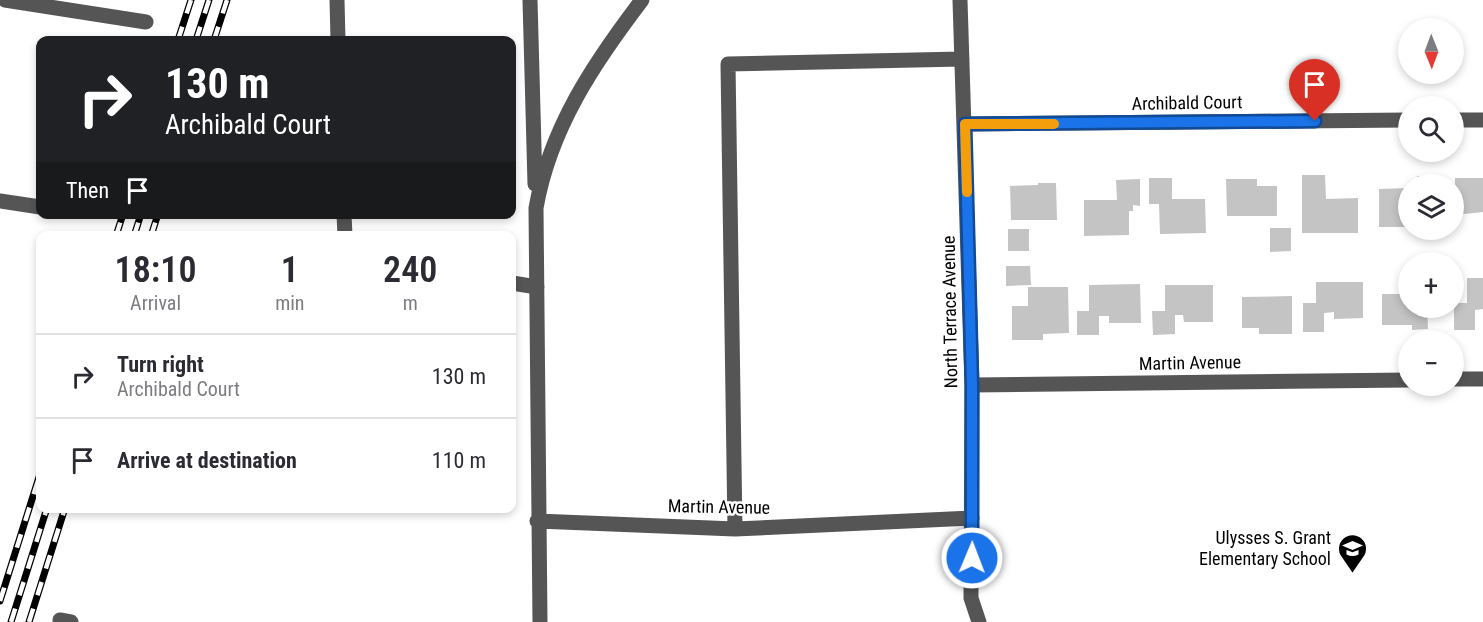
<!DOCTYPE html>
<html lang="en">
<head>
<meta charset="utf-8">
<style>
  body { margin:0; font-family:"Roboto Condensed",sans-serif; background:#f2f2f3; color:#2b2b33; height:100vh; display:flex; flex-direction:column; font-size:22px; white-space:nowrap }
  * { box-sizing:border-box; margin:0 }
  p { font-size:20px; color:#7c7c81 }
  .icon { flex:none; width:33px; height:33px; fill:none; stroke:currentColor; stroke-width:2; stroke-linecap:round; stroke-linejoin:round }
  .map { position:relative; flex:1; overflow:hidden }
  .sheet { position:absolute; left:36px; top:231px; width:480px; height:282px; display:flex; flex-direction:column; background:#fff; border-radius:12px; box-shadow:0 3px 9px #0003 }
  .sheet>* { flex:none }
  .top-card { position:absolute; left:36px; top:36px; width:480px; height:183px; border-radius:12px; box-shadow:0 3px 9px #0003; background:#202124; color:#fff; overflow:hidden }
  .needle { width:39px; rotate:179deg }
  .controls { position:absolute; left:1398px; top:18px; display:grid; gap:12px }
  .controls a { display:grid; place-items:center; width:66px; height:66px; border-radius:50%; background:#fff; box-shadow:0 3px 9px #0003; font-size:30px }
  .pin { position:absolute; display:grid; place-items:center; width:51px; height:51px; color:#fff; margin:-62px -26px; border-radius:50% 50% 50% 0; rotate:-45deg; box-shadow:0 0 6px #0007 }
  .pin .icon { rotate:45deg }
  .me { position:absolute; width:66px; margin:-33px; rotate:1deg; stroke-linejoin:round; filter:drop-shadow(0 0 4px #0008) }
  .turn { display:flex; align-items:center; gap:21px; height:126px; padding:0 30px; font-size:27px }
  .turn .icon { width:78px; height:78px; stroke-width:2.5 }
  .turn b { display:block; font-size:42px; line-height:51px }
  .then { display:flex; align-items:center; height:57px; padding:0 30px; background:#0003; gap:12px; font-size:22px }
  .eta { display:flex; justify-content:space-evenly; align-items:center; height:102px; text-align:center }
  .eta b { font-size:36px; font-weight:600; line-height:42px }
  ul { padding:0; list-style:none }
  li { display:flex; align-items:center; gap:18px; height:84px; padding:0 30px; border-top:2px solid #e1e1e2 }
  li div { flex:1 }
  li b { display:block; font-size:22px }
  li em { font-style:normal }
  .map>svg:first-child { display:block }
</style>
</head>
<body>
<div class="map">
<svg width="1483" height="622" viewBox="0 0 1483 622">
  <rect width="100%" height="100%" fill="#fff"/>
  <path fill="#c4c4c4" d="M1302 175H1325L1326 199 1358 198V233H1302Z
    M1417 176H1440V184H1417Z
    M1149 178H1172V199H1205L1206 233 1160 234 1159 204H1149Z
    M1455 178H1483V212L1455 215Z
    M1140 179V206L1133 205V211H1129V235L1084 236V200H1117L1116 180Z
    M1226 179H1257V186H1277V216H1227Z
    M1038 183H1056L1057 220H1011L1010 186 1038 185Z
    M1408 188V227H1379V189Z
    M1270 228H1291V251L1270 252Z
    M1008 229H1029V251H1008Z
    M1006 266H1030L1031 285 1006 286Z
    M1467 278H1483V309L1475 310V330H1454V303H1467Z
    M1316 282H1363V318L1334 319V312L1324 313V332H1303V303H1316Z
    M1140 284 1141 323H1109V316H1099V335H1077V311H1089V285Z
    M1165 285H1213V322H1184L1183 315H1175V334L1153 335 1152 311H1165Z
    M1028 287H1068L1069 333 1043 334V340H1012V306H1028Z
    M1382 294H1408V308H1427L1428 329 1412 330V325H1382Z
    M1292 296V334H1259V328H1242V297Z"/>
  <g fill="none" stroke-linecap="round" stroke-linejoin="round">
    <path stroke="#555" stroke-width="15" d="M5 0 146 22
      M337 0 338 40
      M530 0 535 184
      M960 0 972 385 971 598 979 622
      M1454 120H1483
      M965 124 1408 120
      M0 201 40 207
      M344 214 345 236
      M512 283 537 287
      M1454 379H1483
      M972 385 1408 380
      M537 521 735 529 972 518
      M735 529 728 64 962 59
      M60 620 71 622
      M540 622 536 208C550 128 594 63 642 0"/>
    <defs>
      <path id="rail" d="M178 40 191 0
        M196 40 209 0
        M214 40 227 0
        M116 236 123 214
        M134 236 141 214
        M151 236 158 214
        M0 601 40 474
        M11 622 47 508
        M29 622 65 508"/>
    </defs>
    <use href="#rail" stroke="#000" stroke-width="7"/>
    <use href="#rail" stroke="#fff" stroke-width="4.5" stroke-dasharray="14" stroke-linecap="butt"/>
  </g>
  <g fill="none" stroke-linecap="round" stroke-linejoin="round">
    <defs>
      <path id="route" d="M972 558V385L965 124 1315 121"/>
    </defs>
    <use href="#route" stroke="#114b97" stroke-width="15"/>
    <use href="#route" stroke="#1a73e8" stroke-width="10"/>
    <path stroke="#f59e0b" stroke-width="10" d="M967 192 965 124H1054"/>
  </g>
  <defs>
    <symbol id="school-pin" viewBox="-11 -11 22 30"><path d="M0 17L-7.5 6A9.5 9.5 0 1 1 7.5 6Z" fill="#000" stroke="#fff"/><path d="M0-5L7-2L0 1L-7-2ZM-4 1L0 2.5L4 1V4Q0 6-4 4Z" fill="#fff"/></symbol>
  </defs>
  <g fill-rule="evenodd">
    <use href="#school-pin" x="1336" y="532" width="33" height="45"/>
  </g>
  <g text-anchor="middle" stroke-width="5" stroke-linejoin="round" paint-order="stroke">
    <g font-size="18" fill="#000" stroke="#fff">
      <text transform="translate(1187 103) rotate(-1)" y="6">Archibald Court</text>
      <text transform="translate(950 312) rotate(-91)" y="6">North Terrace Avenue</text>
      <text transform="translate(1190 363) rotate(-1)" y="6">Martin Avenue</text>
      <text transform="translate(719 507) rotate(1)" y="6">Martin Avenue</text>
    </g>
    <g font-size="18" fill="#000" stroke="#fff" text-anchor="end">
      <text x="1331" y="544">Ulysses S. Grant<tspan x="1331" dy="21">Elementary School</tspan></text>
    </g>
  </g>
</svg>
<div class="controls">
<a><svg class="needle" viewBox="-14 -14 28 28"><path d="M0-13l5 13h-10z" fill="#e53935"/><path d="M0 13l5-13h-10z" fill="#7c7c81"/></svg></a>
<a><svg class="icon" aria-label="search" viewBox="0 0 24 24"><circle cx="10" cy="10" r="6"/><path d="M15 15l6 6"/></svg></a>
<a><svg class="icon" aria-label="layers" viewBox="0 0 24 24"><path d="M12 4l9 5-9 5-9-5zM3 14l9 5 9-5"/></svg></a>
<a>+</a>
<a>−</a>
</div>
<div class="pin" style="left:1315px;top:121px;background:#d93025"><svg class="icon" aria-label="arrive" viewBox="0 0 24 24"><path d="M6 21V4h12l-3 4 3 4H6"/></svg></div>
<svg class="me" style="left:972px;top:558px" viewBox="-20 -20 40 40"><circle r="17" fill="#1a73e8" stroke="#fff" stroke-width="3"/><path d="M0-11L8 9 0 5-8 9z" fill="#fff"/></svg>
<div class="top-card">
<div class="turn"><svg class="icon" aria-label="right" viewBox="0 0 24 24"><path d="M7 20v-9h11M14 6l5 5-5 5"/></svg><div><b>130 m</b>Archibald Court</div></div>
<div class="then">Then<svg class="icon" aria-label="arrive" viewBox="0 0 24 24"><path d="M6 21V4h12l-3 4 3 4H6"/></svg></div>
</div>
<section class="sheet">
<div class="eta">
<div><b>18:10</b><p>Arrival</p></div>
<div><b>1</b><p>min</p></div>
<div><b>240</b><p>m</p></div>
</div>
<ul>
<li><svg class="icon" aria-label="right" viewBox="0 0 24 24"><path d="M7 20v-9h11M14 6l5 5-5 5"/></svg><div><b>Turn right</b><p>Archibald Court</p></div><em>130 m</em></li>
<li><svg class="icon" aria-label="arrive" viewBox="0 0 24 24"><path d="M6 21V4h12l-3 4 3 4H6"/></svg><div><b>Arrive at destination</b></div><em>110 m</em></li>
</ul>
</section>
</div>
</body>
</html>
